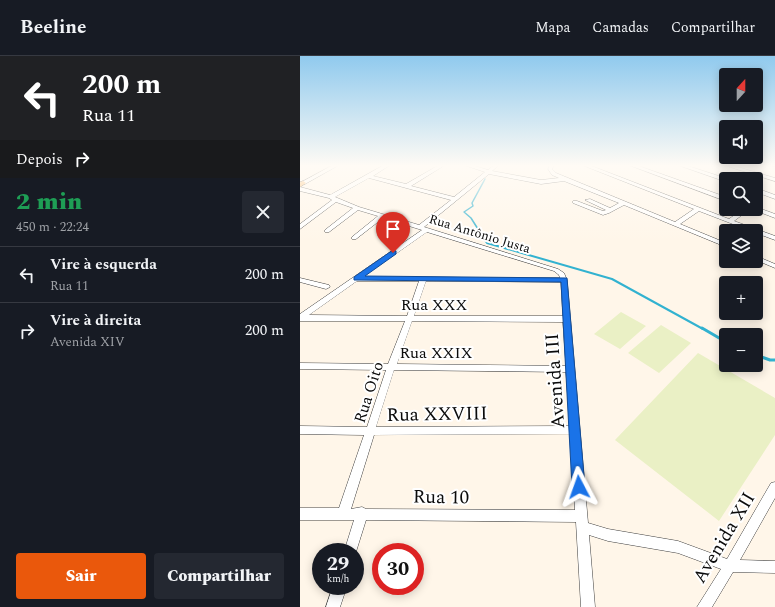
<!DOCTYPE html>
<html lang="pt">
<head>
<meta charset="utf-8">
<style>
  body { margin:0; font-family:Spectral,serif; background:#242831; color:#f1f3f6; height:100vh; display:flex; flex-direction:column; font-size:15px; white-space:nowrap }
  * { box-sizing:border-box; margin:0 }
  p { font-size:13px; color:#9ea1a6 }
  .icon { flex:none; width:22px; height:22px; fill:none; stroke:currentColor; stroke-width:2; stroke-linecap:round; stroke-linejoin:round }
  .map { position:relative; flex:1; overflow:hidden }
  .drawer { display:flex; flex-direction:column; background:#171b24; width:300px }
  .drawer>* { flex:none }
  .hud { background:#202124; color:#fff; overflow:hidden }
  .needle { width:26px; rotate:21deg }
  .buttons { position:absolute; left:419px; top:12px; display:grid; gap:8px }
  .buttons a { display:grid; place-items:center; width:44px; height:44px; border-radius:4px; background:#171b24; box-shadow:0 2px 10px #0003; font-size:20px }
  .speed { position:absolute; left:12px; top:487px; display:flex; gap:8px; font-size:20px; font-weight:700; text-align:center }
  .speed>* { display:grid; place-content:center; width:52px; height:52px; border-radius:50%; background:#171b24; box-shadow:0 2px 10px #0003; line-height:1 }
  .speed small { font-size:10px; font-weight:400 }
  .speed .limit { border:6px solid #d22; background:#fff; color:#111 }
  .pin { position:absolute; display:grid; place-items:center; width:34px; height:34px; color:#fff; margin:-41px -17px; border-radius:50% 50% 50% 0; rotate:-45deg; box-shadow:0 0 4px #0007 }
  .pin .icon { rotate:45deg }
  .me { position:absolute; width:44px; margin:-22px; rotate:356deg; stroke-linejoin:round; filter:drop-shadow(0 0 3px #0008) }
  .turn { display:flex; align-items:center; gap:14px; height:84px; padding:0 16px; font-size:18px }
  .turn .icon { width:52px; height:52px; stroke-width:2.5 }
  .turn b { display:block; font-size:28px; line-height:34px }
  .then { display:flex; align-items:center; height:38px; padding:0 16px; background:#0003; gap:8px; font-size:15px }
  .round { display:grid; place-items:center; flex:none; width:42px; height:42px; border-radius:4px; background:#242831 }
  .summary { display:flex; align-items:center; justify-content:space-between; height:68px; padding:0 16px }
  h1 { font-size:24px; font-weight:800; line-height:30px; color:#1e9e55 }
  .cta { display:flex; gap:8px; margin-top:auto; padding:8px 16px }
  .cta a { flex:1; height:46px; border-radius:4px; background:#ea580c; color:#fff; font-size:16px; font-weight:800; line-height:46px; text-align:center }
  .cta a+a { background:#242831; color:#f1f3f6 }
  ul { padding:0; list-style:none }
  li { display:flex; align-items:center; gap:12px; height:56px; padding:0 16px; border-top:1px solid #363941 }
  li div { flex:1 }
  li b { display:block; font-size:15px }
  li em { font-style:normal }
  header { display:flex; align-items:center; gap:24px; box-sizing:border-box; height:56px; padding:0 20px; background:#171b24; border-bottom:1px solid #363941 }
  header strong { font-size:19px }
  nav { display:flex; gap:22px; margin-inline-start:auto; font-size:14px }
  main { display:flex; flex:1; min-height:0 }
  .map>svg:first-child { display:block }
</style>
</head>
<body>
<header>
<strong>Beeline</strong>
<nav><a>Mapa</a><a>Camadas</a><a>Compartilhar</a></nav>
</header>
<main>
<section class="drawer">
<div class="hud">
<div class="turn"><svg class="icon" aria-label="left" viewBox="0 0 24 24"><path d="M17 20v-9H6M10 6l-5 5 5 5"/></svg><div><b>200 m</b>Rua 11</div></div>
<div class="then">Depois<svg class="icon" aria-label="right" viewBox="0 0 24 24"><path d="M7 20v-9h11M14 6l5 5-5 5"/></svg></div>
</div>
<div class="summary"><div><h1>2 min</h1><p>450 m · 22:24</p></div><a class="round"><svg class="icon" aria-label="close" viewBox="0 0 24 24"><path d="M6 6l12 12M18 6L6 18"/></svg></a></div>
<ul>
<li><svg class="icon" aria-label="left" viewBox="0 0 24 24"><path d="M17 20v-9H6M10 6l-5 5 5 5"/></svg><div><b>Vire à esquerda</b><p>Rua 11</p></div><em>200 m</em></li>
<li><svg class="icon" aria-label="right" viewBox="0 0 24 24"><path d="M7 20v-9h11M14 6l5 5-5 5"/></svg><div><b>Vire à direita</b><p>Avenida XIV</p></div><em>200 m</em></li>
</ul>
<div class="cta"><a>Sair</a><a>Compartilhar</a></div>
</section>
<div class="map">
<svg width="475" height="551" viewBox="0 0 475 551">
  <rect width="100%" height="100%" fill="#fff6e9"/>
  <path fill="#eaf0c5" d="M321 256 346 270 320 293 294 278Z
    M361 269 391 287 359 317 328 297Z
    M398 297 475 342V379L419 465 315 384Z"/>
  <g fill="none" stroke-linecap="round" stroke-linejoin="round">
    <path stroke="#32b2d0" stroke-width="1.5" d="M183 181 171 162 164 156 173 150 172 147 185 123"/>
    <path stroke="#32b2d0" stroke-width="2" d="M182 180 187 187 312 223 403 273"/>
    <path stroke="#32b2d0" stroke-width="3" d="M402 272 426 286
      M456 299 470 304H475"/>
    <defs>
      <path id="minor" d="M33 109H39L5 128 0 127Z
        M84 109H90L73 120 106 128 139 109H145L111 130 154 141 185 116 164 109H172L188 114 194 109H199L192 115 241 124 259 122 252 119 248 113 250 109H254L252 113 256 117 375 166 394 153 282 109H289L429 163 443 153H450L434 165 475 180V184L456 177V175H451L399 155 380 168 426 187V191L324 149 309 157 303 159 273 147V145H277L303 155 306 154 285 144 290 143 310 152 319 147 264 125 241 128 189 118 124 171 258 213 264 217 267 224 288 467 308 473 378 485 427 503 471 427 475 426V442L440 504 475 505V517L433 516 412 551H397L421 513 378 497 308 485 289 479 295 551H281L276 466 66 464 55 499V496H44L54 464H0V452H39L64 379 0 378V370L67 371 86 314 0 313V307L88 308 105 265H0V258L122 174 83 162 56 183H52V181L78 160 58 154 29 176H25V174L53 152 36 146 0 173V168L32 144 29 142 0 135V131L30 139ZM69 122 151 144 119 169 59 151 35 141ZM127 176 254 215 259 219 260 222 63 221ZM57 225H119L107 260 9 259ZM126 225 261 226 263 260H114ZM112 265 263 266 266 310 97 308ZM94 314 266 316 270 370 76 371ZM270 378 275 454 66 453 62 451 51 453 74 379Z
        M329 109H336L426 141V145Z
        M378 109H385L428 123H426V125H424Z
        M424 109H431L475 122V125Z
        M472 109H475V110H472Z
        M456 132 475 139V143L456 136Z
        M456 151 475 158V162L454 154 453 153H456Z
        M456 200 475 208V212L456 204Z
        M0 222 29 229 30 231 26 233 0 226Z
        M33 530H47L40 551H26Z"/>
      <path id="major" d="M0 126 3 125 6 127 0 131Z"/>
    </defs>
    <use href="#minor" stroke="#3e3e3e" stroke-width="1"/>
    <use href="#major" stroke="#1c1c1c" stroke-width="1"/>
    <use href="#minor" fill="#fff" fill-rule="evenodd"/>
    <use href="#major" fill="#fcb45c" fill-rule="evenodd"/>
  </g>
  <linearGradient id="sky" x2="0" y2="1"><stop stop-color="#90caee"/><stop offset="0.59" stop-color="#fffbf5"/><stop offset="1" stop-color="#fffbf5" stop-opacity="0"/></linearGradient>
  <rect width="475" height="186" fill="url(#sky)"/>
  <path fill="#1a73e8" stroke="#114b97" d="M93 194 96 195V198L65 220 267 222 285 431 283 436 279 437 274 436 272 431 261 226 54 224V221Z"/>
  <g text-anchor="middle" stroke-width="4" stroke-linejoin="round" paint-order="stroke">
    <g font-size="13" fill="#0b0b0b" stroke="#fff">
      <text transform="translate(180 177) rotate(17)" y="5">Rua Antônio Justa</text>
    </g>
    <g font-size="16" fill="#0b0b0b" stroke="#fff">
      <text x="134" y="254">Rua XXX</text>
      <text x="136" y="302">Rua XXIX</text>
      <text transform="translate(68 336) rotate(-72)" y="6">Rua Oito</text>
    </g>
    <g font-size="19" fill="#0b0b0b" stroke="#fff">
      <text transform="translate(254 325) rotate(-94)" y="7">Avenida III</text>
      <text transform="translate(137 357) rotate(-1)" y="7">Rua XXVIII</text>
      <text transform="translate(141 440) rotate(1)" y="7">Rua 10</text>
      <text transform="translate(423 481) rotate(-59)" y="7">Avenida XII</text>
    </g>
  </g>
</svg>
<div class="buttons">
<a><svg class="needle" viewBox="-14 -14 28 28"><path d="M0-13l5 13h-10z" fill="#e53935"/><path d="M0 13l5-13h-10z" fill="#9ea1a6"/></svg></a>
<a><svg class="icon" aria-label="sound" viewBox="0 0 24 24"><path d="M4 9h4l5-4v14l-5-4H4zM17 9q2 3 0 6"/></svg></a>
<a><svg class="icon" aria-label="search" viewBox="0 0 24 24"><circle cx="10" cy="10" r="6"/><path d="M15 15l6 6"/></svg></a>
<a><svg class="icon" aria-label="layers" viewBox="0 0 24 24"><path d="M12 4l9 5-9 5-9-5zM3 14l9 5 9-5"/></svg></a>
<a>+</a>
<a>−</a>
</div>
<div class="speed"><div>29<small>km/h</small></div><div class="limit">30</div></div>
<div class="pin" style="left:93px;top:197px;background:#d93025"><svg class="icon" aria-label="arrive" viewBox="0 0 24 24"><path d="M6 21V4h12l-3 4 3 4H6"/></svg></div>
<svg class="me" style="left:279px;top:431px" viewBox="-20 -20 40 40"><path d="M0-17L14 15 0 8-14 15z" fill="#1a73e8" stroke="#fff" stroke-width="4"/></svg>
</div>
</main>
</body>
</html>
